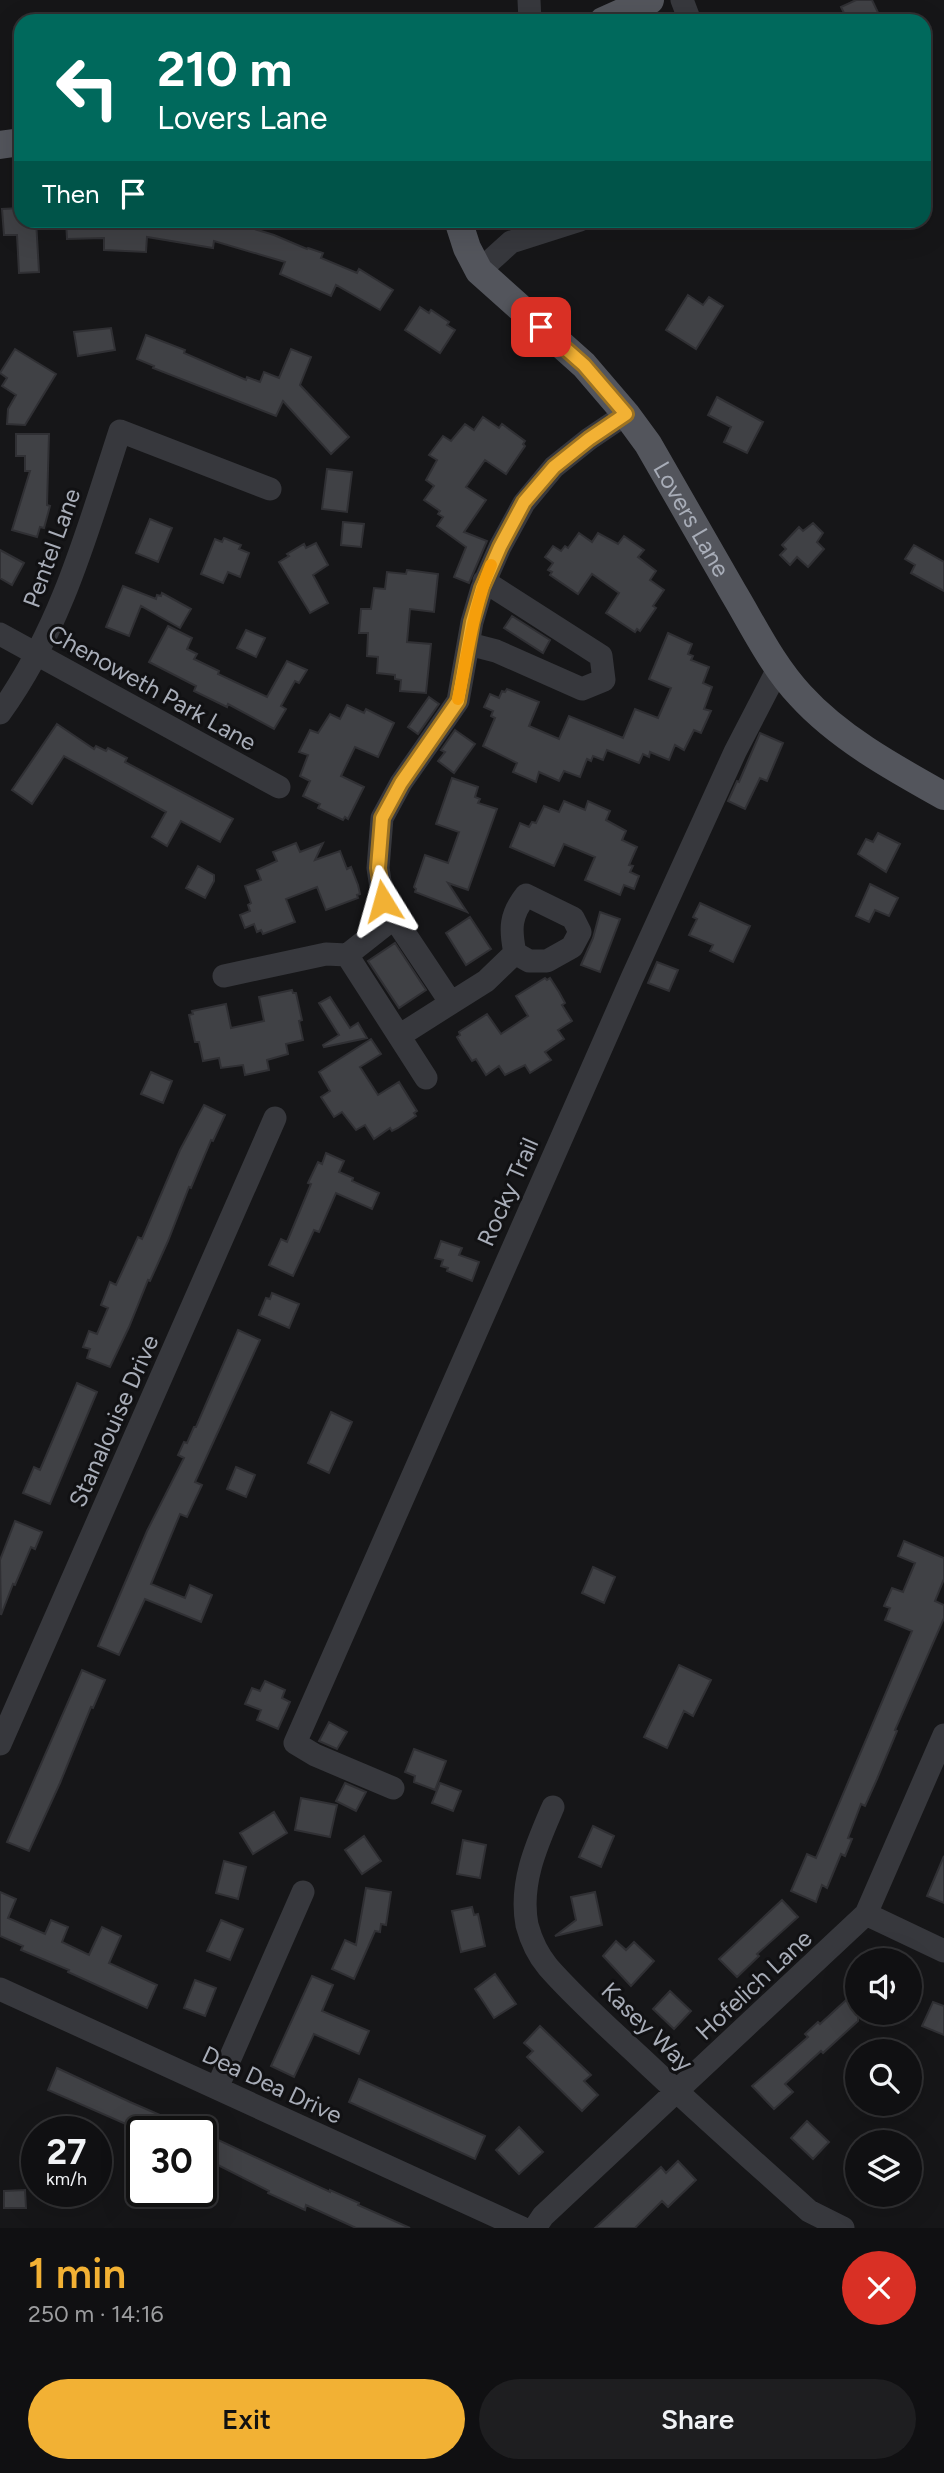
<!DOCTYPE html>
<html lang="en">
<head>
<meta charset="utf-8">
<style>
  body { margin:0; font-family:Figtree,sans-serif; background:#1e1e20; color:#f1f3f6; height:100vh; display:flex; flex-direction:column; font-size:26px; white-space:nowrap }
  * { box-sizing:border-box; margin:0 }
  p { font-size:23px; color:#9c9d9f }
  .icon { flex:none; width:38px; height:38px; fill:none; stroke:currentColor; stroke-width:2; stroke-linecap:round; stroke-linejoin:round }
  .map { position:relative; height:2228px; overflow:hidden }
  .details { display:flex; flex-direction:column; background:#101012; flex:1 }
  .details>* { flex:none }
  .hud { position:absolute; left:14px; top:14px; width:917px; height:214px; border-radius:21px; box-shadow:0 7px 28px #0002,0 0 0 2px #303032; background:#00695c; color:#fff; overflow:hidden }
  .fabs { position:absolute; left:845px; top:1948px; display:grid; gap:14px }
  .fabs a { display:grid; place-items:center; width:77px; height:77px; border-radius:50%; background:#101012; box-shadow:0 7px 28px #0002,0 0 0 2px #303032; font-size:35px }
  .speed { position:absolute; left:21px; top:2116px; display:flex; gap:14px; font-size:35px; font-weight:700; text-align:center }
  .speed>* { display:grid; place-content:center; width:91px; height:91px; border-radius:50%; background:#101012; box-shadow:0 7px 28px #0002,0 0 0 2px #303032; line-height:1 }
  .speed small { font-size:18px; font-weight:400 }
  .speed .limit { border:4px solid #111; border-radius:10px; background:#fff; color:#111 }
  .pin { position:absolute; display:grid; place-items:center; width:60px; height:60px; color:#fff; margin:-30px; border-radius:14px; box-shadow:0 4px 10px #0006 }
  .me { position:absolute; width:77px; margin:-38px; rotate:352deg; stroke-linejoin:round; filter:drop-shadow(0 0 5px #0008) }
  .turn { display:flex; align-items:center; gap:24px; height:147px; padding:0 28px; font-size:32px }
  .turn .icon { width:91px; height:91px; stroke-width:2.5 }
  .turn b { display:block; font-size:49px; line-height:60px }
  .then { display:flex; align-items:center; height:66px; padding:0 28px; background:#0003; gap:14px; font-size:26px }
  .round { display:grid; place-items:center; flex:none; width:74px; height:74px; border-radius:37px; background:#1e1e20 }
  .head { display:flex; align-items:center; justify-content:space-between; height:119px; padding:0 28px }
  h1 { font-size:42px; font-weight:600; line-height:52px; color:#f2b134 }
  .action { display:flex; gap:14px; margin-top:auto; padding:14px 28px }
  .action a { flex:1; height:80px; border-radius:42px; background:#f2b134; color:#111; font-size:28px; font-weight:600; line-height:80px; text-align:center }
  .action a+a { background:#1e1e20; color:#f1f3f6 }
  .map>svg:first-child { display:block }
</style>
</head>
<body>
<div class="map">
<svg width="944" height="2228" viewBox="0 0 944 2228">
  <rect width="100%" height="100%" fill="#161618"/>
  <path fill="#404145" stroke="#303034" stroke-width="2" d="M856 0H872L882 21H848L841 7Z
    M21 208V220H36L39 272 19 273 17 235H4L2 209Z
    M66 220H225L274 235 307 249 308 248 323 253 321 258 357 273 359 269 393 290 380 310 336 285 331 296 280 274 285 262 214 241 213 248 147 237 146 252 104 250V238L67 239Z
    M688 295 703 305 709 297 723 306 696 349 666 330Z
    M420 307 429 313 431 310 449 322 447 325 455 330 440 353 405 330Z
    M111 328 115 350 78 356 74 332Z
    M146 335 185 350 184 353 246 380 247 377 260 382 264 372 279 378 291 349 311 357 300 385 349 437 331 454 283 401 276 416 153 368 154 366 137 359Z
    M15 349 56 374 25 425 7 424 8 409 16 395 2 386 7 378 0 373Z
    M717 397 763 422 747 453 724 442 731 427 708 415Z
    M483 417 499 428 502 424 525 441 523 444 525 446 506 474 485 460 466 487 486 500 464 532 487 541 469 583 454 577 466 547 437 526 443 517 438 514 440 511 424 500 434 486 426 480 437 460 429 455 443 436 451 441 465 424 474 430Z
    M16 434H49L47 505 50 506 44 528 40 527 37 537 12 530 30 471H25V456H16Z
    M327 469 352 472 347 512 322 509Z
    M150 519 172 528 158 562 136 553Z
    M343 522 364 524 361 547 341 545Z
    M813 523 823 533 817 542 824 549 808 567 797 557 790 565 780 555 786 549 782 545 799 527 803 531Z
    M579 533 592 542 598 533 618 544 624 536 644 550 638 557 656 571 650 580 664 590 653 606 656 608 640 631 637 629 635 632 606 613 619 593 592 574 578 594 550 575 552 572 548 570 553 563 545 557 553 546 561 551 565 546 568 548Z
    M224 538 241 545 239 549 249 553 240 577 228 572 223 583 201 574 215 539 222 542Z
    M316 543 328 565 313 575 328 603 310 613 279 562 289 556 287 554 304 544 306 548Z
    M914 545 944 562V591L911 573 915 565 905 559Z
    M0 550 24 563 12 585 0 578Z
    M407 570 438 574 434 612 410 609 407 642 431 644 426 693 400 691 401 680 395 679V675L377 673 378 657 367 656 368 633H359L361 609H371L374 588 385 589 387 572 406 574Z
    M123 586 156 599 157 595 161 596 162 593 191 609 180 628 141 606 129 636 106 627Z
    M512 616 550 640 543 653 504 628Z
    M168 626 192 638 187 649 197 654 194 659 219 671 218 674 267 697 287 661 307 670 299 683 295 681 281 706 286 709 274 729 228 704 227 707 194 691 196 686 149 662Z
    M246 630 265 638 256 657 237 648Z
    M668 633 692 644 688 654 693 656 691 660 709 667 703 683 712 687 704 709 711 711 701 733 694 730 684 750 675 745 669 760 650 752 649 757 643 754 639 763 607 750 603 760 593 756 591 761 587 759 580 777 564 771 559 781 539 772 536 782 513 772 517 763 483 746 495 718 491 716 493 711 484 707 490 694 499 698 502 691 505 692 507 689 539 702 529 726 559 739 569 716 623 738 635 709 658 718 671 688 649 679Z
    M429 697 439 704 418 734 408 727Z
    M347 705 364 713 366 709 394 723 378 757 355 747 341 776 364 787 348 819 345 817 343 820 318 808 320 804 303 796 310 781 300 776 308 755 299 752 310 730 318 733 330 714 340 719Z
    M57 724 94 749 96 746 106 751 108 748 127 758 125 762 233 819 220 842 181 821 167 846 152 837 166 812 64 756 32 804 12 790Z
    M455 730 475 744 454 773 438 761 445 752 441 750Z
    M760 733 783 743 767 781 760 778 745 809 728 801 737 781 739 782Z
    M452 778 478 787 475 797 480 799 478 803 497 809 468 890 448 883 467 912 415 892 416 889 414 887 425 855 448 863 459 832 436 824Z
    M564 801 585 810 588 801 610 811 606 820 626 831 622 840 637 847 629 865 633 866 630 872 639 876 634 889 624 885 620 895 585 880 595 857 564 844 554 866 510 847 520 823 529 827 532 822 536 823 544 806 559 812Z
    M878 833 900 844 886 872 858 854 866 839 873 842Z
    M296 843 300 852 323 843 315 860 340 851 347 869 351 867 358 885 360 894 357 895 358 898 326 910 317 887 286 899 295 922 263 934 261 930 257 932 254 924 245 928 240 915 250 911 248 905 251 903 245 886 261 880 257 870 277 861 273 852Z
    M198 866 214 875V881L205 898 186 888Z
    M870 884 898 898 889 916 875 910 869 922 856 916Z
    M700 903 750 926 733 962 710 951 713 945 689 935 697 919 693 917Z
    M600 912 620 919 600 972 581 965 593 938Z
    M470 917 491 949 466 965 446 933Z
    M395 943 426 990 399 1008 368 961Z
    M657 962 678 970 669 991 648 983Z
    M545 978 547 980 550 978 559 992 565 1003 562 1005 572 1021 558 1030 564 1039 545 1052 551 1060 530 1073 525 1065 505 1075 499 1066 486 1075 476 1059 472 1061 461 1044 457 1037 460 1035 459 1032 487 1014 501 1034 528 1016 516 996Z
    M292 990 293 993H296L302 1020 299 1021 303 1040 286 1044 288 1054 267 1060 269 1070 245 1075 243 1065 221 1068 219 1058 203 1061 199 1042H195L189 1015 193 1014 192 1011 226 1004 231 1028 264 1021 259 997Z
    M330 997 350 1028 358 1023 367 1038 324 1047 323 1045 339 1035 319 1003Z
    M371 1039 381 1054 360 1067 378 1095 399 1082 417 1111 414 1113 416 1116 398 1128 392 1131 390 1128 374 1139 365 1125 356 1130 342 1112 334 1117 321 1097 330 1091 319 1072Z
    M151 1072 172 1081 163 1103 141 1094Z
    M204 1105 225 1115 213 1141 211 1140 191 1188 189 1187 168 1241 150 1281 148 1280 129 1327 110 1367 87 1358 90 1349 83 1347 89 1331 97 1334 108 1308 101 1305 110 1282 116 1285 138 1237 142 1239 180 1150Z
    M326 1153 344 1161 339 1172 353 1178 352 1181 379 1193 372 1209 336 1193 319 1232 314 1230 293 1276 269 1265 281 1239 287 1242 311 1184 308 1183 318 1162 322 1164Z
    M441 1241 462 1248 459 1255 479 1262 472 1281 447 1271 448 1268 441 1266 443 1260 435 1258Z
    M272 1293 299 1304 289 1328 259 1315 266 1298 270 1299Z
    M238 1330 260 1340 195 1482 202 1485 187 1517 180 1514 151 1584 185 1598 190 1585 212 1595 201 1622 145 1599 119 1655 98 1646 147 1531 184 1458 178 1455 184 1442 187 1443 194 1427H196Z
    M77 1383 97 1392 50 1504 23 1493 34 1467 40 1470Z
    M331 1412 352 1422 329 1473 308 1463Z
    M236 1467 255 1475 246 1497 227 1489Z
    M15 1521 42 1532 35 1549 31 1547 15 1585 13 1584 1 1615 0 1560Z
    M904 1541 944 1558V1579L935 1601 944 1605V1618L895 1730 897 1731 877 1779 865 1806 861 1804 848 1838 852 1839 845 1856 841 1854 827 1888 822 1885 816 1902 791 1891 807 1854 816 1858 912 1631 885 1620 890 1608 884 1606 892 1588 903 1592 915 1563 898 1556Z
    M593 1567 615 1577 604 1603 582 1593Z
    M679 1665 711 1680 693 1716 684 1711 667 1748 644 1737Z
    M82 1670 105 1680 93 1708 91 1707 60 1783 29 1851 7 1842Z
    M265 1681 285 1690 282 1698 290 1702 278 1729 257 1720 261 1710 245 1704 252 1688 260 1691Z
    M329 1722 347 1732 337 1749 319 1741Z
    M414 1749 446 1761 435 1790 414 1782 415 1776 405 1772Z
    M345 1783 366 1792 356 1811 336 1801Z
    M440 1783 461 1791 453 1811 432 1803Z
    M301 1798 337 1805 330 1837 295 1830Z
    M274 1812 287 1833 253 1854 240 1833Z
    M593 1826 614 1836 601 1867 579 1857Z
    M364 1836 381 1861 362 1874 345 1850Z
    M463 1840 486 1845 480 1878 457 1874Z
    M944 1856V1903L927 1896Z
    M224 1861 246 1867 238 1899 216 1893Z
    M366 1888 391 1892 386 1925 381 1924 380 1932 375 1931 354 1979 332 1969 345 1940 356 1945Z
    M0 1892 16 1899 8 1918 45 1934 51 1920 68 1927 62 1942 89 1955 102 1927 121 1936 109 1963 157 1985 147 2008 68 1972 69 1970 21 1950 23 1946 0 1936Z
    M595 1892 602 1925 555 1936 576 1920 571 1897Z
    M782 1900 798 1917 757 1954 759 1956 737 1977 719 1959Z
    M472 1907 474 1915 478 1914 485 1946 461 1952 452 1911Z
    M221 1920 243 1929 230 1960 207 1951Z
    M616 1941 626 1950 634 1942 654 1961 631 1986 603 1956Z
    M495 1974 516 2004 494 2018 475 1989Z
    M312 1976 333 1985 322 2011 369 2031 359 2054 314 2034 294 2077 271 2066Z
    M195 1980 216 1988 205 2016 184 2008Z
    M858 1989V2021L823 2053 821 2051 785 2084 793 2092 774 2109 752 2086 808 2037 805 2034 818 2022 820 2024Z
    M670 1991 691 2011 674 2029 653 2009Z
    M933 2002 944 2006V2035L922 2026Z
    M540 2026 591 2075 584 2081 598 2095 582 2111 527 2057 533 2051 524 2043Z
    M57 2068 130 2102 199 2132H144L48 2090Z
    M359 2079 485 2136 475 2159 349 2102Z
    M807 2121 829 2142 813 2159 791 2138Z
    M519 2127 543 2152 519 2174 496 2150Z
    M201 2132 330 2192V2190L359 2203 358 2205 410 2228H356L306 2205 305 2210 268 2193 269 2191 212 2162 201 2158Z
    M678 2161 696 2180 668 2207 662 2201 635 2228H595L661 2167 666 2173Z
    M25 2190 26 2208H4V2191Z"/>
  <g fill="none" stroke-linecap="round" stroke-linejoin="round">
    <path stroke="#37383d" stroke-width="23" d="M529 0 530 21
      M682 0 690 21
      M479 271 511 242 580 220
      M0 634 279 787
      M469 644 496 651 582 689 604 680 601 656 484 581
      M0 713C61 629 88 529 120 431L270 489
      M515 953 529 961H547L572 947 580 932 573 918 526 895C510 915 510 929 515 953L486 981 451 1003 383 901 378 868 382 818 401 783 458 701 472 622 482 588 500 547 524 503 554 467 589 439 626 414
      M347 955 426 1078
      M224 976 326 954 347 955 394 918
      M399 1036 451 1003
      M0 1744 275 1118
      M393 1788 315 1755 295 1743 632 978 735 752 779 667
      M553 1807C537 1844 519 1883 527 1925 531 1940 538 1955 548 1967 576 1999 609 2028 640 2057 695 2109 752 2160 809 2211L843 2228
      M866 1914 944 1951
      M0 1989 522 2228
      M217 2088 303 1892
      M535 2228 543 2216 866 1914 944 1735"/>
    <g stroke="#53555c" stroke-width="28">
      <path d="M603 21 650 0"/>
      <path d="M0 145 21 142"/>
      <path id="s1" d="M458 220 467 248 479 271 584 365 626 414 648 444C676 493 705 543 733 592 754 627 772 665 800 695 839 738 894 768 944 796"/>
    </g>
  </g>
  <g fill="none" stroke-linecap="round" stroke-linejoin="round">
    <defs>
      <path id="route" d="M383 901 378 868 382 818 401 783 458 701 472 622 482 588 500 547 524 502 554 467 589 439 626 414 584 365 541 327"/>
    </defs>
    <use href="#route" stroke="#9d7322" stroke-width="18"/>
    <use href="#route" stroke="#f2b134" stroke-width="12"/>
    <path stroke="#f59e0b" stroke-width="12" d="M458 699C468 654 473 608 491 565"/>
  </g>
  <g text-anchor="middle" stroke-width="6" stroke-linejoin="round" paint-order="stroke">
    <g font-size="24" fill="#a8adb8" stroke="#111113">
      <text dy="8" stroke="none"><textPath href="#s1" startOffset="385">Lovers Lane</textPath></text>
      <text transform="translate(52 548) rotate(-70)" y="8">Pentel Lane</text>
      <text transform="translate(152 688) rotate(29)" y="8">Chenoweth Park Lane</text>
      <text transform="translate(508 1192) rotate(-66)" y="8">Rocky Trail</text>
      <text transform="translate(114 1421) rotate(-66)" y="8">Stanalouise Drive</text>
      <text transform="translate(754 1985) rotate(-43)" y="8">Hofelich Lane</text>
      <text transform="translate(647 2027) rotate(44)" y="8">Kasey Way</text>
      <text transform="translate(272 2085) rotate(25)" y="8">Dea Dea Drive</text>
    </g>
  </g>
</svg>
<div class="fabs">
<a><svg class="icon" aria-label="sound" viewBox="0 0 24 24"><path d="M4 9h4l5-4v14l-5-4H4zM17 9q2 3 0 6"/></svg></a>
<a><svg class="icon" aria-label="search" viewBox="0 0 24 24"><circle cx="10" cy="10" r="6"/><path d="M15 15l6 6"/></svg></a>
<a><svg class="icon" aria-label="layers" viewBox="0 0 24 24"><path d="M12 4l9 5-9 5-9-5zM3 14l9 5 9-5"/></svg></a>
</div>
<div class="speed"><div>27<small>km/h</small></div><div class="limit">30</div></div>
<div class="pin" style="left:541px;top:327px;background:#d93025"><svg class="icon" aria-label="arrive" viewBox="0 0 24 24"><path d="M6 21V4h12l-3 4 3 4H6"/></svg></div>
<svg class="me" style="left:383px;top:901px" viewBox="-20 -20 40 40"><path d="M0-17L14 15 0 8-14 15z" fill="#f2b134" stroke="#fff" stroke-width="4"/></svg>
<div class="hud">
<div class="turn"><svg class="icon" aria-label="left" viewBox="0 0 24 24"><path d="M17 20v-9H6M10 6l-5 5 5 5"/></svg><div><b>210 m</b>Lovers Lane</div></div>
<div class="then">Then<svg class="icon" aria-label="arrive" viewBox="0 0 24 24"><path d="M6 21V4h12l-3 4 3 4H6"/></svg></div>
</div>
</div>
<section class="details">
<div class="head"><div><h1>1 min</h1><p>250 m · 14:16</p></div><a class="round" style="background:#d93025;color:#fff"><svg class="icon" aria-label="close" viewBox="0 0 24 24"><path d="M6 6l12 12M18 6L6 18"/></svg></a></div>
<div class="action"><a>Exit</a><a>Share</a></div>
</section>
</body>
</html>
